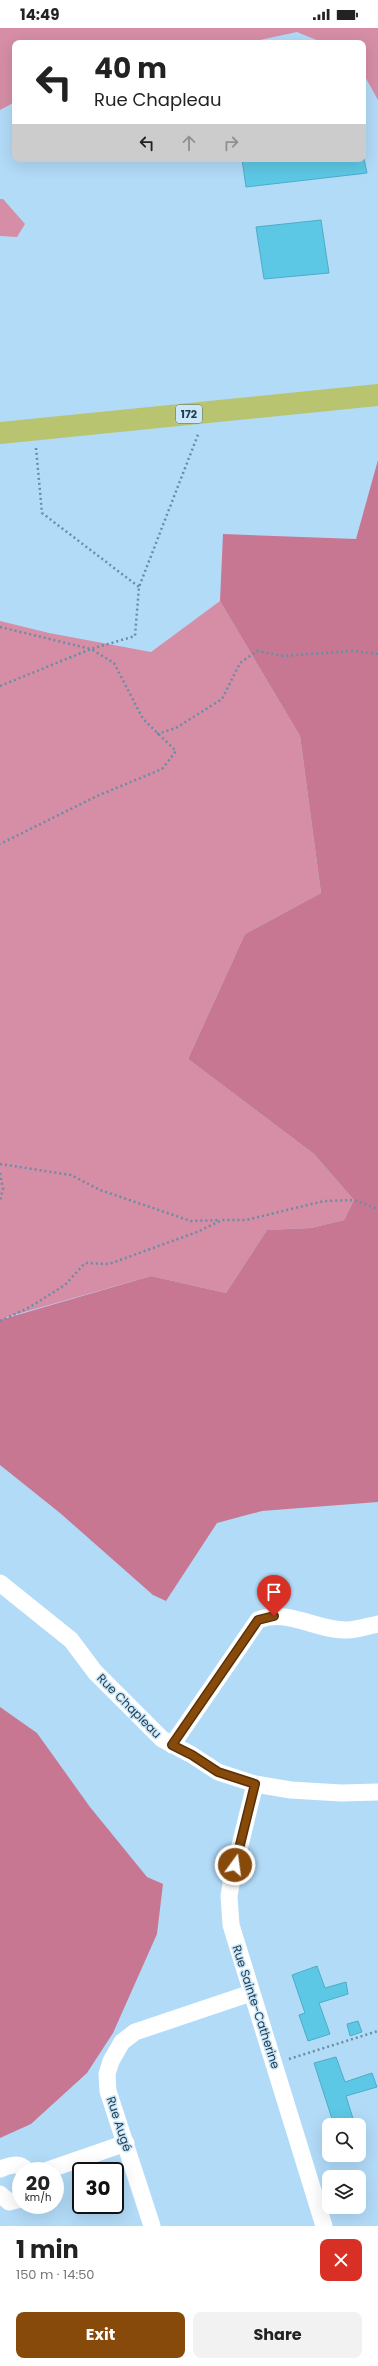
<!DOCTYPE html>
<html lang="en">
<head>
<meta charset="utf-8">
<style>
  body { margin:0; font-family:Poppins,sans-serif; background:#f2f2f2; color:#222; height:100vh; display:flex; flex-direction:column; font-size:15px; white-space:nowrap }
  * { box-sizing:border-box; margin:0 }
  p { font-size:13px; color:#767676 }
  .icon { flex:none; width:22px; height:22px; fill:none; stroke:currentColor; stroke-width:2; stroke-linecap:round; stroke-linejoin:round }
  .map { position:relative; height:2198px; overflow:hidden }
  .panel { display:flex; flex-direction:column; background:#fff; flex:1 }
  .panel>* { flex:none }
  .hud { position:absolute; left:12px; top:12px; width:354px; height:122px; border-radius:8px; box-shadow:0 4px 16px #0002; background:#fff; color:#222; overflow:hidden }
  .buttons { position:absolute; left:322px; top:2090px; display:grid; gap:8px }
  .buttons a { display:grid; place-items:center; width:44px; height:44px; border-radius:8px; background:#fff; box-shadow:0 4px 16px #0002; font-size:20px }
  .speed { position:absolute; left:12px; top:2134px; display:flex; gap:8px; font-size:20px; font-weight:700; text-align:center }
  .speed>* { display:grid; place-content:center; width:52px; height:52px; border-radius:50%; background:#fff; box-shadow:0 4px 16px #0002; line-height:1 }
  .speed small { font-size:10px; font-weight:400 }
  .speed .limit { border:2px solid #111; border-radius:6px; background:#fff; color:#111 }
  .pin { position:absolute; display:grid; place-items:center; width:34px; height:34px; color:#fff; margin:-41px -17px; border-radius:50% 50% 50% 0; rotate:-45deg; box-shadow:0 0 4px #0007 }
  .pin .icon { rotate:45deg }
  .me { position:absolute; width:44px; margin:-22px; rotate:14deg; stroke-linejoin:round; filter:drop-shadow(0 0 3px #0008) }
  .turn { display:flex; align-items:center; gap:14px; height:84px; padding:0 16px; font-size:18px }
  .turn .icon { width:52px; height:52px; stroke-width:2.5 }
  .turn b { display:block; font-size:28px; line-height:34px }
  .lanes { display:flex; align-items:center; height:38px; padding:0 16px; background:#0003; justify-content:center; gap:20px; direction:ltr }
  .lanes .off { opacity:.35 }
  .round { display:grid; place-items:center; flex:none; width:42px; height:42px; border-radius:8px; background:#f2f2f2 }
  .summary { display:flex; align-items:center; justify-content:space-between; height:68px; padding:0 16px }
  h1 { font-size:24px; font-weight:700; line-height:30px }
  .cta { display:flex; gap:8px; margin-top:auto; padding:8px 16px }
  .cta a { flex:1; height:46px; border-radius:8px; background:#874a0b; color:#fff; font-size:16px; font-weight:700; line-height:46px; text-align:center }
  .cta a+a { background:#f2f2f2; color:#222 }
  .status { display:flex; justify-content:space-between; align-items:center; height:28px; padding:0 20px; background:#fff; direction:ltr }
  .status svg { height:11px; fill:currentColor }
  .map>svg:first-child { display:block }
</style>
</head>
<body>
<div class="status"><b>14:49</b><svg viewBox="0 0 49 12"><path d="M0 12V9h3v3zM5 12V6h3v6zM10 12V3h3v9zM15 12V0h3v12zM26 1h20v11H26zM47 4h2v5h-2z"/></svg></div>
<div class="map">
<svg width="378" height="2198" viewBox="0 0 378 2198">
  <rect width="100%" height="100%" fill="#b2dbf8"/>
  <path fill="#d58ea5" d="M0 0H378V72L363 45V15H324L297 4 246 15H15V74L0 82Z
    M0 171H3L25 196 17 209 0 208Z
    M220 573 300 708 321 865 245 906 188 1031 314 1126 354 1172 344 1192 311 1200 267 1202 226 1265 151 1248 7 1289 0 1293V593L49 605 151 624Z"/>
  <path fill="#c87793" d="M378 432V1474L262 1483 217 1495 166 1573 153 1567 60 1485 0 1437V1292L151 1248 226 1265 267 1202 311 1200 344 1192 354 1172 314 1126 188 1031 245 906 321 865 300 708 220 573 223 506 356 511Z
    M0 1679 37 1705 90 1779 147 1849 163 1856 157 1906 113 2005 87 2045 31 2096 0 2110Z"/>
  <path fill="#5dc8e5" stroke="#4badc7" d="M242 131H364L367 145 246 159Z
    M321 192 329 245 264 251 256 199Z
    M317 1938 325 1960 346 1954 348 1966 319 1975 330 2006 308 2013 299 1987 305 1985 292 1947Z
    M358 1993 362 2004 350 2008 347 1996Z
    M336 2029 345 2054 372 2045 377 2059 346 2068 355 2097H334L314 2035Z"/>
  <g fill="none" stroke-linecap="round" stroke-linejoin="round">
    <path stroke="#698da5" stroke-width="2.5" stroke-dasharray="2 3" stroke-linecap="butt" d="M36 420 42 485 139 559
      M0 599 91 621 135 608 139 559 199 404
      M0 658 91 621 114 635 143 691 176 723 162 741 97 768 0 816
      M157 706 176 700 222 671 240 635 257 623 283 628 353 623 378 626
      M0 1136 71 1147 100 1162 191 1193 220 1192
      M0 1145 3 1161 0 1173
      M0 1293 30 1279 65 1257 85 1235 109 1236 197 1204 222 1192H246L324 1173 354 1172 378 1181
      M289 2031 378 2003"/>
    <path stroke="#fff" stroke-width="17" d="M0 1555 71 1612 95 1644 162 1711 192 1727 218 1744 255 1756 291 1762 341 1765 378 1764
      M172 1717 258 1592C288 1580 317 1603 347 1602 357 1602 368 1598 378 1596
      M255 1756 232 1850 229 1868 231 1897 324 2198
      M0 2141C10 2137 20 2134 27 2143
      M45 2143 126 2115
      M0 2166 9 2174 21 2171
      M152 2198 108 2063 107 2046 111 2033 122 2014 135 2004 251 1965"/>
    <path stroke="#b9c471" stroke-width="22" d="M0 405 378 367"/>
  </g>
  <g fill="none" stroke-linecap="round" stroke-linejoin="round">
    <defs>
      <path id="route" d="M235 1837 255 1756 218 1744 192 1727 172 1717 258 1592 274 1588"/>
    </defs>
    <use href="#route" stroke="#583007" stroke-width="10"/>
    <use href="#route" stroke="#874a0b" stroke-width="7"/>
  </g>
  <g text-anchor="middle" stroke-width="3" stroke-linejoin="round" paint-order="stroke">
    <rect fill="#cbe6f9" stroke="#526f82" stroke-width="1" x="176" y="377" width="26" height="18" rx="3"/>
    <g font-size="11" font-weight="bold" fill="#1e3c4f">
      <text x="189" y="390">172</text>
    </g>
    <g font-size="12" fill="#1e3c4f" stroke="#cbe6f9">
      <text transform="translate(129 1678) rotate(45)" y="4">Rue Chapleau</text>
      <text transform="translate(256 1979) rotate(72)" y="4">Rue Sainte-Catherine</text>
      <text transform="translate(119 2096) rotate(72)" y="4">Rue Augé</text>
    </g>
  </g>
</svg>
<div class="buttons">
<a><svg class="icon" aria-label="search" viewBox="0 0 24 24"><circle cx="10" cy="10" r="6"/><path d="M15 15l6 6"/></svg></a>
<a><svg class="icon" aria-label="layers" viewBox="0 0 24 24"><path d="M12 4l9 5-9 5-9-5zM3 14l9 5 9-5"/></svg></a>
</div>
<div class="speed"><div>20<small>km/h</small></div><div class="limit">30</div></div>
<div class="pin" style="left:274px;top:1588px;background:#d93025"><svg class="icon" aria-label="arrive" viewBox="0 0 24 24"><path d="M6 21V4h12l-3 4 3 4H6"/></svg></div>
<svg class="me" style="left:235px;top:1837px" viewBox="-20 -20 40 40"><circle r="17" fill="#874a0b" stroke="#fff" stroke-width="3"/><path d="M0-11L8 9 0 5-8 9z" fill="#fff"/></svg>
<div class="hud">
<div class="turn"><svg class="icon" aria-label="left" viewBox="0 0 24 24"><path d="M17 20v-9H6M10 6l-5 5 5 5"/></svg><div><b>40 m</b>Rue Chapleau</div></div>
<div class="lanes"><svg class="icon" aria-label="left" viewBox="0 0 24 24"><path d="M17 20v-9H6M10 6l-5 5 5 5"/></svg><svg class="icon off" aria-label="ahead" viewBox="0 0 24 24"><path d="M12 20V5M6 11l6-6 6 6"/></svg><svg class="icon off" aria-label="right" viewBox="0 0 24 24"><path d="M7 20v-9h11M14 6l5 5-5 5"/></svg></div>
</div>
</div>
<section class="panel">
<div class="summary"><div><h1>1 min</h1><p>150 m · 14:50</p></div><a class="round" style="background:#d93025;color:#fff"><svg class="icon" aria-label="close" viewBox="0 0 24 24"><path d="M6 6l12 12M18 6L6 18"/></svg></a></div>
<div class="cta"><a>Exit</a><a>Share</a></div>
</section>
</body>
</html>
